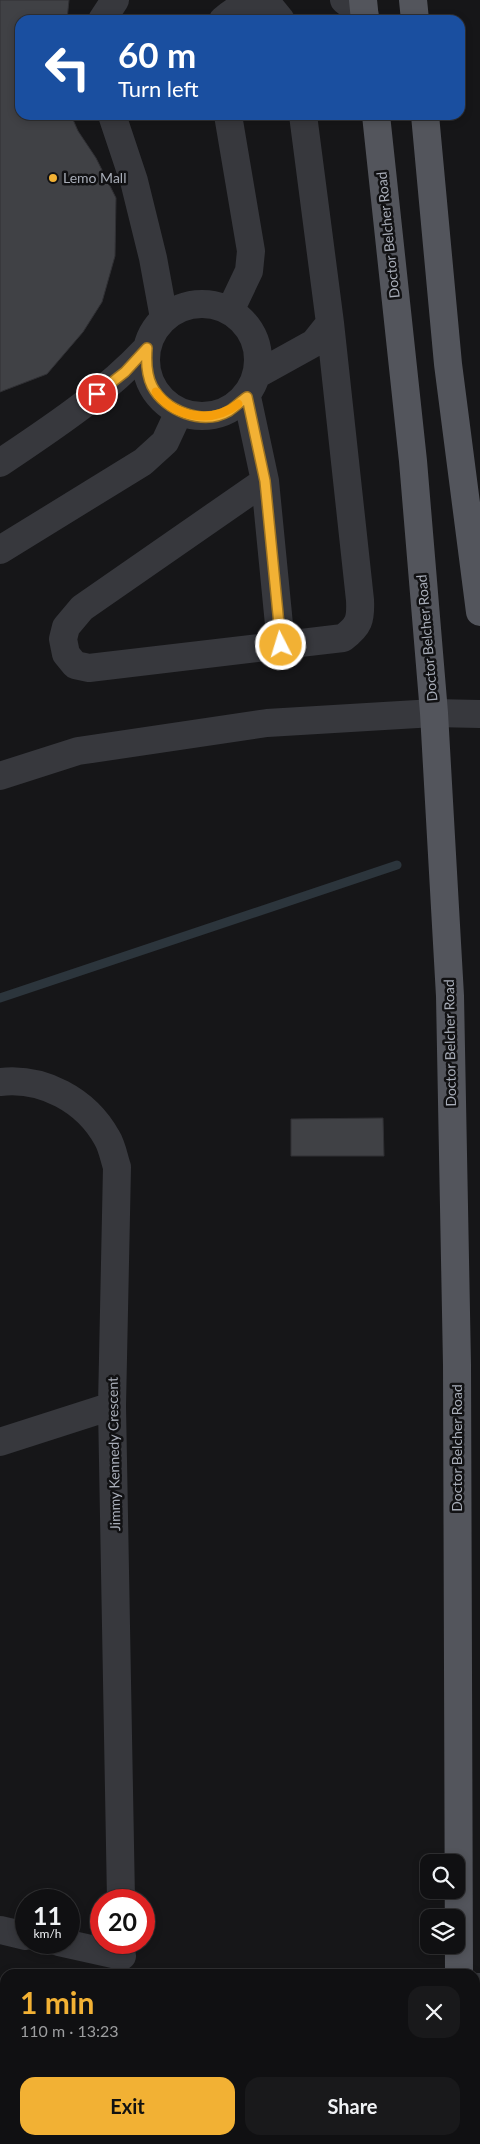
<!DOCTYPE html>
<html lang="en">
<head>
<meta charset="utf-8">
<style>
  body { margin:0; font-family:Lato,sans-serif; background:#19191b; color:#f1f3f6; height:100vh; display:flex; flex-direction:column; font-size:19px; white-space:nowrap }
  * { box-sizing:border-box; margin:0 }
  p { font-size:16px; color:#9c9d9f }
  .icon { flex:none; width:28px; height:28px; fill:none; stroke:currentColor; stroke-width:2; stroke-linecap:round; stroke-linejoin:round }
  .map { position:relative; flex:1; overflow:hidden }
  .drawer { position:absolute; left:0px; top:1969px; width:480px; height:176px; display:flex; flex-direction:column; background:#101012; border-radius:15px 15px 0 0; box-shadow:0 2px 8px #0003,0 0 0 1px #303032 }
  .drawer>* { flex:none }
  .hud { position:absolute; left:15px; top:15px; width:450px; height:105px; border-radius:15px; box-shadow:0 2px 8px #0003,0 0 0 1px #303032; background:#1a4fa0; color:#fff; overflow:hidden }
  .tools { position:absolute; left:420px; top:1854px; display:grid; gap:10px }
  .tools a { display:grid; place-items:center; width:45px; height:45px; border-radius:10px; background:#101012; box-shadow:0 2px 8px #0003,0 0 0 1px #303032; font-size:25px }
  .speed { position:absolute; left:15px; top:1889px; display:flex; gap:10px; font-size:25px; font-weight:700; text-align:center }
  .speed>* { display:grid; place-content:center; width:65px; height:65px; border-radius:50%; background:#101012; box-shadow:0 2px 8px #0003,0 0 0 1px #303032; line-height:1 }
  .speed small { font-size:12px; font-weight:400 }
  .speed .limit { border:8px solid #d22; background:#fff; color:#111 }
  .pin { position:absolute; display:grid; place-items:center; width:42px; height:42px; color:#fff; margin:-21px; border:2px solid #fff; border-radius:50%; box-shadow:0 1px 5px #0007 }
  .me { position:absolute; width:55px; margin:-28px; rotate:355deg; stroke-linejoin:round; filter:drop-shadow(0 0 4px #0008) }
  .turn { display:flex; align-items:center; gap:18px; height:105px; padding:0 20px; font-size:22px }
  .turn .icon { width:65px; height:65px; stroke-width:2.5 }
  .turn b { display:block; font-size:35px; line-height:42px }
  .round { display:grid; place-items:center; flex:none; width:52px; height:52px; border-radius:15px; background:#19191b }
  .head { display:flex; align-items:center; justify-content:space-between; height:85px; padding:0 20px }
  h1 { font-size:30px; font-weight:700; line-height:38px; color:#f2b134 }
  .primary-button { display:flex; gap:10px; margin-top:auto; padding:10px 20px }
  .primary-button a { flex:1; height:58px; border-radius:15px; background:#f2b134; color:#111; font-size:20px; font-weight:700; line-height:58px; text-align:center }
  .primary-button a+a { background:#19191b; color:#f1f3f6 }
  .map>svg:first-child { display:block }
</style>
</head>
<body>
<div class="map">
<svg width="480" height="2144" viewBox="0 0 480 2144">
  <rect width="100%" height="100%" fill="#161618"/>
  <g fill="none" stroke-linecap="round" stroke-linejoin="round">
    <path stroke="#2c353c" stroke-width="9" d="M0 998 397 865"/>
  </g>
  <path fill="#404145" stroke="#303034" d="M0 0H69L67 20H20V115H71L78 131 96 158 116 198 115 256 102 302 83 332 47 374 0 392Z
    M383 1118 384 1156H291V1119Z"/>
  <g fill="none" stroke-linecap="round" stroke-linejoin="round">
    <path stroke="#37383d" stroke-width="28" d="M344 0 365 16
      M102 20 115 0
      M223 20C241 4 249 4 272 9L281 20
      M112 115 134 181 153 258 164 318
      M228 115 251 251 249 271 230 311
      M146 360a56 56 0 1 1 112 0a56 56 0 1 1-112 0Z
      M258 374 314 343 330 323 303 115
      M247 397 265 481 82 608 66 627 63 639 66 654 75 665 89 668 343 638C359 626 361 620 360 600L330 323
      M0 463C52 428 104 394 147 348
      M265 481 281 645
      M0 550 143 462 165 442 179 412
      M0 776 78 751 267 723 434 713 480 714
      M0 1082C43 1077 86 1100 107 1138 112 1146 114 1158 117 1167L112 1406 121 1900
      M0 1442 112 1406
      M0 1930 26 1936
      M59 1942 122 1956
      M475 1987H480
      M126 2140V2144"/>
    <path stroke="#53555c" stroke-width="28" d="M363 0 365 20
      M413 0 415 20
      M376 115 413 461 434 713 450 996 457 1365 459 1974
      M425 115 448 364 480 612
      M461 2140V2144"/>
  </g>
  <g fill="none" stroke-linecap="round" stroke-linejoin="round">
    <defs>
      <path id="route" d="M97 394 125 372 147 348C146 361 146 374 152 386 165 411 203 426 229 411 235 407 241 401 247 397L265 481 281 645"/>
    </defs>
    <use href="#route" stroke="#9d7322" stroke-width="12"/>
    <use href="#route" stroke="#f2b134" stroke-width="9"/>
    <path stroke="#f59e0b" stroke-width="9" d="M156 392C175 418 212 424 238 404"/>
  </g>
  <circle fill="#f2b134" stroke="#111113" stroke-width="2" cx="53" cy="178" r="5"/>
  <g text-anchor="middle" stroke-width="5" stroke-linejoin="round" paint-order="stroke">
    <g font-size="14" fill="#a8adb8" stroke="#111113" text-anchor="start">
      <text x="63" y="183">Lemo Mall</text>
    </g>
    <g font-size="14" fill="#a8adb8" stroke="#111113">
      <text transform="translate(388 235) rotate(-96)" y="5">Doctor Belcher Road</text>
      <text transform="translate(427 638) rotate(-95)" y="5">Doctor Belcher Road</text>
      <text transform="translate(450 1043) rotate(-91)" y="5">Doctor Belcher Road</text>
      <text transform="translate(457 1448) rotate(-90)" y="5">Doctor Belcher Road</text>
      <text transform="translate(114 1454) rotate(-91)" y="5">Jimmy Kennedy Crescent</text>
    </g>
  </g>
</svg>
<div class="tools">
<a><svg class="icon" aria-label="search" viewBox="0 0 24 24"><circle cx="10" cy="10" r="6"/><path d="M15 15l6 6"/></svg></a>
<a><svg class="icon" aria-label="layers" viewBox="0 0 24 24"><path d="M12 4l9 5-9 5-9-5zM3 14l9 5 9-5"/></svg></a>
</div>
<div class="speed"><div>11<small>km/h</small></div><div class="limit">20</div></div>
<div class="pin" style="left:97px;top:394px;background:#d93025"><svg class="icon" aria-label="arrive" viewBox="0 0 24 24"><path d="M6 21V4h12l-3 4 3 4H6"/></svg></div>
<svg class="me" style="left:281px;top:645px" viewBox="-20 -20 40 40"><circle r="17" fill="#f2b134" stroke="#fff" stroke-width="3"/><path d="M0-11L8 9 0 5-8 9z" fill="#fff"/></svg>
<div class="hud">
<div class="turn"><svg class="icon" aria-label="left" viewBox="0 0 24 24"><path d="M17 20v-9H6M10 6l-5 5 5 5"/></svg><div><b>60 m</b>Turn left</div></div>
</div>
<section class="drawer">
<div class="head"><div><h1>1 min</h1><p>110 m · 13:23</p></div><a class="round"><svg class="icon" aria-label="close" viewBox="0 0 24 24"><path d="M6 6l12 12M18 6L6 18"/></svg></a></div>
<div class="primary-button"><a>Exit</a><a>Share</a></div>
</section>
</div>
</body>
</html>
